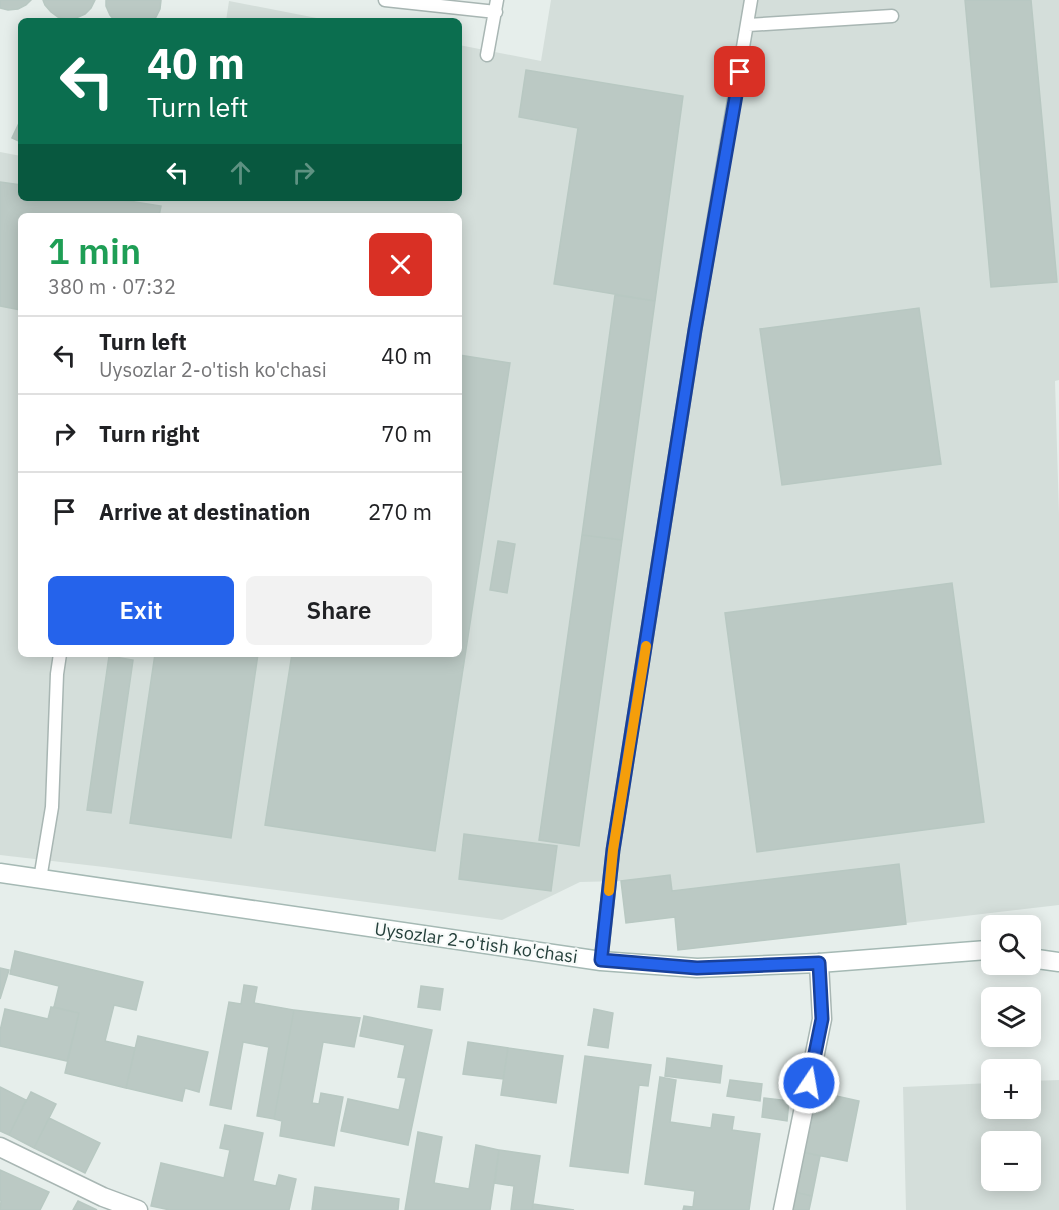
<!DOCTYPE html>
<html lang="en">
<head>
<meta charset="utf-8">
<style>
  body { margin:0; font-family:"IBM Plex Sans",sans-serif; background:#f2f2f2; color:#202124; height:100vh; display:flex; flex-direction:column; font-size:22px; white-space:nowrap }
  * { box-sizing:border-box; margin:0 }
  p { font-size:20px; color:#757577 }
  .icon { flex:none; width:33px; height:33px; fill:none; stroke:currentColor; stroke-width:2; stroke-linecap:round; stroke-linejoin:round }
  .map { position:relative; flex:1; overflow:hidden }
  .sheet { position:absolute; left:18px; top:213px; width:444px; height:444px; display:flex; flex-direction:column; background:#fff; border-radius:9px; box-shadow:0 3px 15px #0003 }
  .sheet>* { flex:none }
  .banner { position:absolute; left:18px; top:18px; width:444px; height:183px; border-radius:9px; box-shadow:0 3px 15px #0003; background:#0b6e4f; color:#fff; overflow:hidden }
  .buttons { position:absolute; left:981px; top:915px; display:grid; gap:12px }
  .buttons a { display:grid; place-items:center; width:60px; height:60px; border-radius:9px; background:#fff; box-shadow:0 3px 15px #0003; font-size:30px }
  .pin { position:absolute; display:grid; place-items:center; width:51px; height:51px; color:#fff; margin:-26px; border-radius:12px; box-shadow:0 3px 9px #0006 }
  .me { position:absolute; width:66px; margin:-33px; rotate:12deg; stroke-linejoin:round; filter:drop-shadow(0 0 4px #0008) }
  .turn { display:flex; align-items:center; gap:21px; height:126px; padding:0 30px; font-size:27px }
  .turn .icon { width:78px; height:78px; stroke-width:2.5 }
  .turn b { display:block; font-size:42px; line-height:51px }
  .lanes { display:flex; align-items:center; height:57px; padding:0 30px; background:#0003; justify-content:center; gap:30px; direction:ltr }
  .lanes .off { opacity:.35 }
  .round { display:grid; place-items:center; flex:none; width:63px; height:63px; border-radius:9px; background:#f2f2f2 }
  .overview { display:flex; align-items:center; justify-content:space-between; height:102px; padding:0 30px }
  h1 { font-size:36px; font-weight:600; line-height:45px; color:#1e9e55 }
  .cta { display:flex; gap:12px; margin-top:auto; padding:12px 30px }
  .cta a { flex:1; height:69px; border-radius:9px; background:#2563eb; color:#fff; font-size:24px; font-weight:600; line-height:69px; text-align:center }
  .cta a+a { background:#f2f2f2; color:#202124 }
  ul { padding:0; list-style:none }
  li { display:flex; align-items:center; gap:18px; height:78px; padding:0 30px; border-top:2px solid #e0e0e0 }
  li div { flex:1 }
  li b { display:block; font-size:22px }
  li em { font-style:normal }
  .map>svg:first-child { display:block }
</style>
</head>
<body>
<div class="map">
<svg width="1059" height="1210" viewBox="0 0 1059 1210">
  <rect width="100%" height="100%" fill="#e6eeeb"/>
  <path fill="#d4deda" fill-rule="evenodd" d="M551 0H1059V380L1055 381 1059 514V905L678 950 675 917 626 923 621 881 580 882 502 920 104 867 0 855V152L21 156V198H459V45L541 61ZM21 216H459V654H21Z
    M229 1 332 21H226Z
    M1059 1080V1210H906L903 1087 991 1083 992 1108H1030L1031 1081ZM992 1142H1030V1180H992Z"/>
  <path fill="#bbc9c4" stroke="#b8c8c2" stroke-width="1.5" d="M0 0H31L26 5 18 9 8 10 0 8Z
    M43 0H95L91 8 85 14 76 18 67 19 58 17 51 12 45 5Z
    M106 0H161L160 9 156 17 152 21H115L110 15 106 6Z
    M965 0H1031L1057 282 991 287Z
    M526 70 683 96 655 301 554 284 578 128 519 117Z
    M20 121H21V142L12 138Z
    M0 182 21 185V198H110L161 206 159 216H21V310L0 306Z
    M615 295 655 301 622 540 582 535Z
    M919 308 941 464 782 485 760 329Z
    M459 355 510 363 435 851 265 825 292 654H459Z
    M582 535 622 540 579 846 539 840Z
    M498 541 515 544 507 593 490 590Z
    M952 583 984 822 757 852 725 613Z
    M155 654H258L231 838 130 823Z
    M109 656 133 660 111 813 87 810Z
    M464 834 557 846 551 891 459 879Z
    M899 864 906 924 678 950 675 917 626 923 621 881 670 875 672 891Z
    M15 951 143 982 136 1010 114 1005 105 1041 135 1048 126 1088 65 1073 79 1013 54 1007 59 986 10 974Z
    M0 968 9 970 0 999Z
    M244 985 257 987 254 1003 294 1010 274 1119 257 1116 269 1047 243 1042 231 1109 210 1105 229 1002 241 1004Z
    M421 986 443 989 440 1010 418 1007Z
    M51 1007 79 1013 67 1061 0 1046V1031L5 1009 48 1019Z
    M594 1009 613 1013 608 1048 588 1045Z
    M294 1010 360 1018 354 1047 323 1042 312 1103 319 1104 321 1093 343 1097 334 1146 280 1136 282 1121 274 1119Z
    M364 1016 432 1030 408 1145 341 1131 348 1099 399 1110 406 1078 398 1077 405 1045 360 1036Z
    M138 1036 208 1052 199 1092 185 1088 182 1101 126 1088Z
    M468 1042 508 1048 503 1079 463 1074Z
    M508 1048 563 1056 556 1103 501 1095Z
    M585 1056 651 1065 648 1086 639 1085 628 1173 570 1166Z
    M667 1058 722 1066 720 1083 665 1076Z
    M660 1077 676 1080 670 1122 711 1128 713 1114 734 1117 732 1130 760 1134 749 1210H683L684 1206 693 1207 695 1191 645 1184Z
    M730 1080 762 1084 760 1101 727 1096Z
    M0 1087 26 1100 9 1135 0 1131Z
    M814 1091 859 1101 847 1161 802 1152Z
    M31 1092 56 1104 34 1148 9 1135Z
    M764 1098 789 1101 787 1121 762 1117Z
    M49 1118 100 1143 85 1173 34 1148Z
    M225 1125 263 1133 253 1181 276 1186 279 1175 296 1179 289 1210H170L151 1206 161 1163 224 1178 230 1150 220 1148Z
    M418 1132 442 1137 434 1183 469 1189 476 1145 499 1150 490 1210H405Z
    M499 1150 540 1156 532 1210H511L514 1186 495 1183Z
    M802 1152 820 1156 812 1196 794 1192Z
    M0 1170 49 1192 40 1210H0L1 1201 0 1200Z
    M315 1187 399 1199 398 1210H312Z
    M794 1192 812 1196 809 1210H790Z
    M78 1201 97 1210H73Z
    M533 1204 574 1210H532Z"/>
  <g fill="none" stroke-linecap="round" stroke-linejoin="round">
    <defs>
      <path id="lane" d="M385 0 496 12
        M748 25 892 16
        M487 55 497 0
        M40 879 52 807 57 674 60 654
        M601 961 613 850 695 330 751 0"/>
      <path id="street" d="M0 1147 103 1197 138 1210
        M783 1210 822 1019 819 963"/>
      <path id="secondary" d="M0 873 601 961 697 968 819 963 987 950 992 951
        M1030 958 1059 962"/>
    </defs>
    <use href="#lane" stroke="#a8b6b3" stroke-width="15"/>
    <use href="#street" stroke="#a8b6b3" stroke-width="21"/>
    <use href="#secondary" stroke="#a5b9b4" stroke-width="21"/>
    <use href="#lane" stroke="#fff" stroke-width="12"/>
    <use href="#street" stroke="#fff" stroke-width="18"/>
    <use href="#secondary" stroke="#fff" stroke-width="18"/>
  </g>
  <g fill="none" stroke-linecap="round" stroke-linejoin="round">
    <defs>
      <path id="route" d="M740 72 695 330 613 850 601 960 697 968 819 963 822 1019 809 1083"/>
    </defs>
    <use href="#route" stroke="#184099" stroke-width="15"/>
    <use href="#route" stroke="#2563eb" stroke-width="10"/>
    <path stroke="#f59e0b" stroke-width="10" d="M609 891 613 850 646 646"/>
  </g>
  <g text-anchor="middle" stroke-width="4.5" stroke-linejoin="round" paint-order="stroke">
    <g font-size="18" fill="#25403b" stroke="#f7faf9">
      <text transform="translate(476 943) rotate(8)" y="6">Uysozlar 2-o'tish ko'chasi</text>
    </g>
  </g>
</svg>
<div class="buttons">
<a><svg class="icon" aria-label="search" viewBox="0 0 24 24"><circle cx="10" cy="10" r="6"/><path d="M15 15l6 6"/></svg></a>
<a><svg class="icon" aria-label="layers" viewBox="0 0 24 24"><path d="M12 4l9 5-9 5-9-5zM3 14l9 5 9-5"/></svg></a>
<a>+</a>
<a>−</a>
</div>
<div class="pin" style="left:740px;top:72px;background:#d93025"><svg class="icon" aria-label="arrive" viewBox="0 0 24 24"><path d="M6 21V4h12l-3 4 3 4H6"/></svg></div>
<svg class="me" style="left:809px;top:1083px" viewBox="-20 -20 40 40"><circle r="17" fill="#2563eb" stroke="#fff" stroke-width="3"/><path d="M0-11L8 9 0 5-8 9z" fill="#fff"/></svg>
<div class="banner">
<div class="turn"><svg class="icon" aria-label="left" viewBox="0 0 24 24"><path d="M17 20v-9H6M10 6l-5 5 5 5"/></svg><div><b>40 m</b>Turn left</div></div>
<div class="lanes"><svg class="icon" aria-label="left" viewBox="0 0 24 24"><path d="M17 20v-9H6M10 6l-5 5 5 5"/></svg><svg class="icon off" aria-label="ahead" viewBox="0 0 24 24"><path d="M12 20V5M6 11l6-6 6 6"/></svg><svg class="icon off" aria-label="right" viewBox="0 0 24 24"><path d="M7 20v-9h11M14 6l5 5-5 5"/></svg></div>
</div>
<section class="sheet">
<div class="overview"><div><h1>1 min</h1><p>380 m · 07:32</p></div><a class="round" style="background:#d93025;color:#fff"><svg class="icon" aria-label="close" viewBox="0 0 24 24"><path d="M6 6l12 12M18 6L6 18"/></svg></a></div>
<ul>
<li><svg class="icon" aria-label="left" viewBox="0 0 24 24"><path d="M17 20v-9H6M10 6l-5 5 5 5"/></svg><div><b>Turn left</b><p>Uysozlar 2-o'tish ko'chasi</p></div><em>40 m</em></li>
<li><svg class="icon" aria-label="right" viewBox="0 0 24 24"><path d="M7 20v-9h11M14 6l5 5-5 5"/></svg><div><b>Turn right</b></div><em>70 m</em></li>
<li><svg class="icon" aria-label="arrive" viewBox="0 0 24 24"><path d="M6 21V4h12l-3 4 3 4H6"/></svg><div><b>Arrive at destination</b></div><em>270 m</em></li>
</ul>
<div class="cta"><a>Exit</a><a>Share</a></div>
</section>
</div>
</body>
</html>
